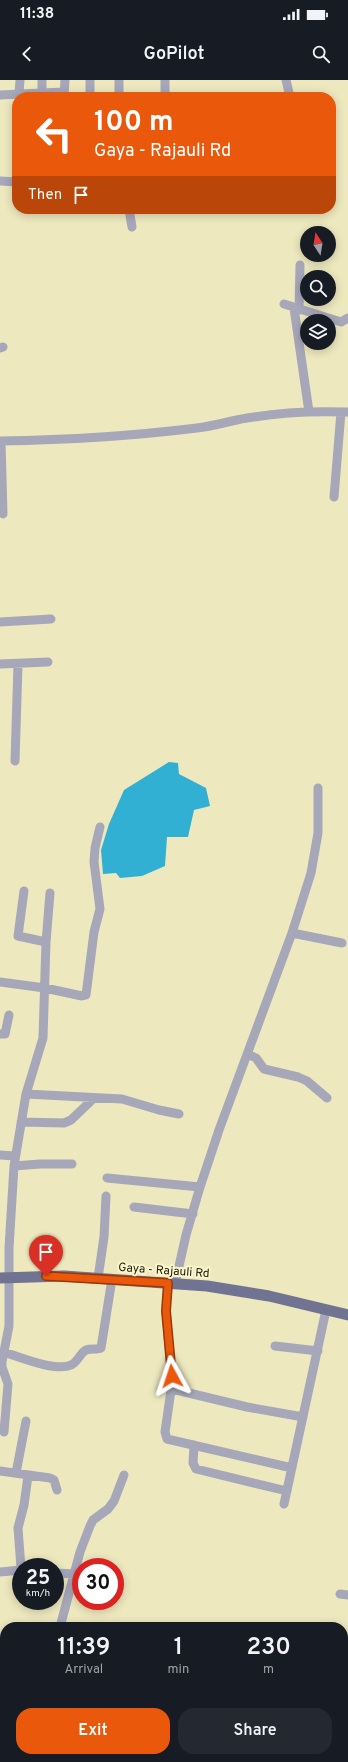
<!DOCTYPE html>
<html lang="en">
<head>
<meta charset="utf-8">
<style>
  body { margin:0; font-family:Overpass,sans-serif; background:#242831; color:#f1f3f6; height:100vh; display:flex; flex-direction:column; font-size:15px; white-space:nowrap }
  * { box-sizing:border-box; margin:0 }
  p { font-size:13px; color:#9ea1a6 }
  .icon { flex:none; width:22px; height:22px; fill:none; stroke:currentColor; stroke-width:2; stroke-linecap:round; stroke-linejoin:round }
  .map { position:relative; flex:1; overflow:hidden }
  .side { position:absolute; left:0px; top:1542px; width:348px; height:140px; display:flex; flex-direction:column; background:#171b24; border-radius:16px 16px 0 0; box-shadow:0 2px 10px #0003 }
  .side>* { flex:none }
  .hud { position:absolute; left:12px; top:12px; width:324px; height:122px; border-radius:16px; box-shadow:0 2px 10px #0003; background:#ea580c; color:#fff; overflow:hidden }
  .needle { width:26px; rotate:348deg }
  .tools { position:absolute; left:300px; top:146px; display:grid; gap:8px }
  .tools a { display:grid; place-items:center; width:36px; height:36px; border-radius:50%; background:#171b24; box-shadow:0 2px 10px #0003; font-size:20px }
  .speed { position:absolute; left:12px; top:1478px; display:flex; gap:8px; font-size:20px; font-weight:700; text-align:center }
  .speed>* { display:grid; place-content:center; width:52px; height:52px; border-radius:50%; background:#171b24; box-shadow:0 2px 10px #0003; line-height:1 }
  .speed small { font-size:10px; font-weight:400 }
  .speed .limit { border:6px solid #d22; background:#fff; color:#111 }
  .pin { position:absolute; display:grid; place-items:center; width:34px; height:34px; color:#fff; margin:-41px -17px; border-radius:50% 50% 50% 0; rotate:-45deg; box-shadow:0 0 4px #0007 }
  .pin .icon { rotate:45deg }
  .me { position:absolute; width:44px; margin:-22px; rotate:355deg; stroke-linejoin:round; filter:drop-shadow(0 0 3px #0008) }
  .turn { display:flex; align-items:center; gap:14px; height:84px; padding:0 16px; font-size:18px }
  .turn .icon { width:52px; height:52px; stroke-width:2.5 }
  .turn b { display:block; font-size:28px; line-height:34px }
  .then { display:flex; align-items:center; height:38px; padding:0 16px; background:#0003; gap:8px; font-size:15px }
  .eta { display:flex; justify-content:space-evenly; align-items:center; height:68px; text-align:center }
  .eta b { font-size:24px; font-weight:600; line-height:28px }
  .button { display:flex; gap:8px; margin-top:auto; padding:8px 16px }
  .button a { flex:1; height:46px; border-radius:16px; background:#ea580c; color:#fff; font-size:16px; font-weight:600; line-height:46px; text-align:center }
  .button a+a { background:#242831; color:#f1f3f6 }
  .status { display:flex; justify-content:space-between; align-items:center; height:28px; padding:0 20px; background:#171b24; direction:ltr }
  .status svg { height:11px; fill:currentColor }
  header { display:flex; justify-content:space-between; align-items:center; height:52px; padding:0 16px; background:#171b24; font-size:18px; font-weight:600 }
  .map>svg:first-child { display:block }
</style>
</head>
<body>
<div class="status"><b>11:38</b><svg viewBox="0 0 49 12"><path d="M0 12V9h3v3zM5 12V6h3v6zM10 12V3h3v9zM15 12V0h3v12zM26 1h20v11H26zM47 4h2v5h-2z"/></svg></div>
<header><svg class="icon" aria-label="back" viewBox="0 0 24 24"><path d="M15 5l-7 7 7 7"/></svg>GoPilot<svg class="icon" aria-label="search" viewBox="0 0 24 24"><circle cx="10" cy="10" r="6"/><path d="M15 15l6 6"/></svg></header>
<div class="map">
<svg width="348" height="1682" viewBox="0 0 348 1682">
  <rect width="100%" height="100%" fill="#ede8be"/>
  <path fill="#32b0d3" d="M169 682 178 683 179 694 206 708 210 726 194 730 188 757H167L165 786 142 796 120 798 116 793 103 794 101 770 109 744 124 710Z"/>
  <g fill="none" stroke-linecap="round" stroke-linejoin="round">
    <path stroke="#a6a7b9" stroke-width="9" d="M90 0V17
      M286 0 290 17
      M42 13V0
      M19 14 20 0
      M0 15 64 12
      M64 16 65 0
      M119 17V0
      M165 17V0
      M0 101 17 102
      M129 129 132 147
      M284 224 341 242 348 238
      M294 228 309 332
      M299 230 300 185
      M0 268 3 267
      M0 361C66 360 132 356 197 348 216 346 235 339 254 337 284 332 317 331 348 332
      M1 361 3 434
      M334 417 341 332
      M0 542 51 539
      M0 584 48 582
      M15 681 18 584
      M24 811 18 856 46 862
      M292 853 342 863
      M0 902 45 908 82 916 86 915 94 852 100 829 94 782 95 768 100 747
      M0 954H5L9 935
      M247 974 256 978 264 989 298 997 307 1001 327 1018
      M26 1014 122 1019 159 1030 179 1034
      M21 1042 64 1043 71 1040 94 1018
      M0 1075 15 1076
      M14 1086 40 1084H72
      M107 1098 200 1107
      M134 1127 193 1134
      M98 1198 104 1157 106 1116
      M168 1203 166 1231 172 1303 165 1352 167 1359 292 1388
      M175 1204 186 1155 200 1107 219 1050 292 853 311 793 318 753V708
      M275 1266 318 1271
      M4 1272C19 1277 56 1292 71 1285 78 1282 80 1273 86 1270 91 1268 97 1270 101 1268L112 1199
      M172 1309 247 1327 303 1337
      M4 1352 8 1304 2 1287V1282L9 1246V1168L14 1086 26 1014 43 958 46 862 50 813
      M194 1365 193 1383 196 1389 287 1411
      M0 1391 50 1398 54 1400 57 1410
      M16 1393 26 1341
      M284 1424 326 1230
      M21 1488 18 1448 24 1425 28 1396
      M0 1492 21 1490
      M55 1493 75 1494
      M340 1514 348 1515
      M60 1547 80 1472 90 1446 93 1440 108 1429 114 1421 124 1395
      M343 1595H348
      M0 1598 5 1599
      M343 1614 348 1613
      M227 1677 228 1682
      M325 1677V1682
      M4 1682 18 1677
      M47 1682 49 1677
      M274 1682 275 1677"/>
    <path stroke="#707391" stroke-width="11" d="M0 1198 64 1196 207 1206 269 1216 348 1235"/>
  </g>
  <g fill="none" stroke-linecap="round" stroke-linejoin="round">
    <defs>
      <path id="route" d="M46 1196 168 1203 166 1231 172 1296"/>
    </defs>
    <use href="#route" stroke="#983908" stroke-width="10"/>
    <use href="#route" stroke="#ea580c" stroke-width="7"/>
  </g>
  <g text-anchor="middle" stroke-width="4" stroke-linejoin="round" paint-order="stroke">
    <g font-size="12" fill="#1b1909" stroke="#fbf5cb">
      <text transform="translate(164 1190) rotate(4)" y="4">Gaya - Rajauli Rd</text>
    </g>
  </g>
</svg>
<div class="tools">
<a><svg class="needle" viewBox="-14 -14 28 28"><path d="M0-13l5 13h-10z" fill="#e53935"/><path d="M0 13l5-13h-10z" fill="#9ea1a6"/></svg></a>
<a><svg class="icon" aria-label="search" viewBox="0 0 24 24"><circle cx="10" cy="10" r="6"/><path d="M15 15l6 6"/></svg></a>
<a><svg class="icon" aria-label="layers" viewBox="0 0 24 24"><path d="M12 4l9 5-9 5-9-5zM3 14l9 5 9-5"/></svg></a>
</div>
<div class="speed"><div>25<small>km/h</small></div><div class="limit">30</div></div>
<div class="pin" style="left:46px;top:1196px;background:#d93025"><svg class="icon" aria-label="arrive" viewBox="0 0 24 24"><path d="M6 21V4h12l-3 4 3 4H6"/></svg></div>
<svg class="me" style="left:172px;top:1296px" viewBox="-20 -20 40 40"><path d="M0-17L14 15 0 8-14 15z" fill="#ea580c" stroke="#fff" stroke-width="4"/></svg>
<div class="hud">
<div class="turn"><svg class="icon" aria-label="left" viewBox="0 0 24 24"><path d="M17 20v-9H6M10 6l-5 5 5 5"/></svg><div><b>100 m</b>Gaya - Rajauli Rd</div></div>
<div class="then">Then<svg class="icon" aria-label="arrive" viewBox="0 0 24 24"><path d="M6 21V4h12l-3 4 3 4H6"/></svg></div>
</div>
<section class="side">
<div class="eta">
<div><b>11:39</b><p>Arrival</p></div>
<div><b>1</b><p>min</p></div>
<div><b>230</b><p>m</p></div>
</div>
<div class="button"><a>Exit</a><a>Share</a></div>
</section>
</div>
</body>
</html>
